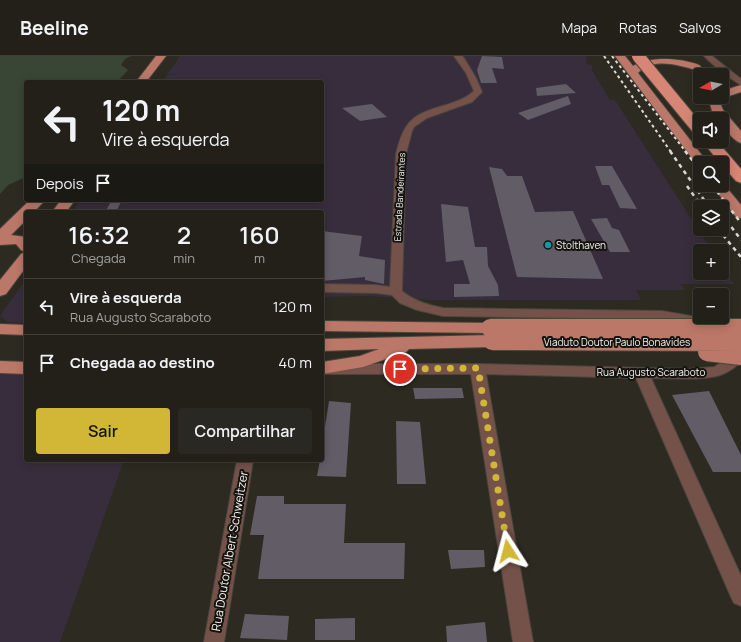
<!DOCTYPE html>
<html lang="pt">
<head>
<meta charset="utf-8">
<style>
  body { margin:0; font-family:Manrope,sans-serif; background:#2a2822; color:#f1f3f6; height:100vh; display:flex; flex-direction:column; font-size:15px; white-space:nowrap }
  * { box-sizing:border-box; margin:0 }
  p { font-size:13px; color:#a2a3a2 }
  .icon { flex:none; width:22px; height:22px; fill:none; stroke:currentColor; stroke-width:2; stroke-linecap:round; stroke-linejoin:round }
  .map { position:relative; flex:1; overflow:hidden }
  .details { position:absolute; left:24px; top:154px; width:300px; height:252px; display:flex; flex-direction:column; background:#222019; border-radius:4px; box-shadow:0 2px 10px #0003,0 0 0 1px #3f3e38 }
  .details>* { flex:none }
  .hud { position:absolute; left:24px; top:24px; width:300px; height:122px; border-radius:4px; box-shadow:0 2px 10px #0003,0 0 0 1px #3f3e38; background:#222019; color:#f1f3f6; overflow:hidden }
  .needle { width:26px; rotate:261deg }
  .tools { position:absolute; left:693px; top:12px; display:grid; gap:8px }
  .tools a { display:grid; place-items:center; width:36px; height:36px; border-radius:4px; background:#222019; box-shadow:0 2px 10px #0003,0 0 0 1px #3f3e38; font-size:20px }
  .pin { position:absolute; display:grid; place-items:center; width:34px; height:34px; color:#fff; margin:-17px; border:2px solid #fff; border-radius:50%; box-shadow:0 1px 4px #0007 }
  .me { position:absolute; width:44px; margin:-22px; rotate:351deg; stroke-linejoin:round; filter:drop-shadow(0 0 3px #0008) }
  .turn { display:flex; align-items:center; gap:14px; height:84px; padding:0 12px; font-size:18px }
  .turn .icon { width:52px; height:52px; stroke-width:2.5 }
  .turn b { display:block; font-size:28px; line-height:34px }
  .then { display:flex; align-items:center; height:38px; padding:0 12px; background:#0003; gap:8px; font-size:15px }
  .eta { display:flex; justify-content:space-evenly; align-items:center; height:68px; text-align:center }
  .eta b { font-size:24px; font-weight:600; line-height:28px }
  .action { display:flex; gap:8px; margin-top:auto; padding:8px 12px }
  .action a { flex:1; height:46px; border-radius:4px; background:#d2b736; color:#111; font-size:16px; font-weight:600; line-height:46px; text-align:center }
  .action a+a { background:#2a2822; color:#f1f3f6 }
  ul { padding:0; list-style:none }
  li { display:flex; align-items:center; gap:12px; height:56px; padding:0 12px; border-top:1px solid #3f3e38 }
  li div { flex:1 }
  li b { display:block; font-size:15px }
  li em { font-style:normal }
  header { display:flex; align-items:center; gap:24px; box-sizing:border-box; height:56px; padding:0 20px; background:#222019; border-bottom:1px solid #3f3e38 }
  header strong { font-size:19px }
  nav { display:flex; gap:22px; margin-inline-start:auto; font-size:14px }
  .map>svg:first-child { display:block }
</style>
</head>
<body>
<header>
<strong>Beeline</strong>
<nav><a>Mapa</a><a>Rotas</a><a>Salvos</a></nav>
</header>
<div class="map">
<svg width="741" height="586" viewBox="0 0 741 586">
  <rect width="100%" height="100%" fill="#2d2a21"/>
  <path fill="#382d3c" d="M180 0H586L587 8 592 9V14L610 44H615L712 195H700V217H722V210L734 228H681L685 234H636L641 244H432L367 240 322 241V156H72L80 144H322V26H162Z
    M26 223V267L7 266 0 260Z
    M0 317 26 318V404H124L60 586H0Z"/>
  <path fill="#394635" d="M0 0H131L125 3 121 9 128 14 117 26H26V121L8 129 0 138Z"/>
  <path fill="#615c66" d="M482 0 502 1 504 13 492 12 497 27H481L477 14Z
    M566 28 576 37 537 40 536 32Z
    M568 40 571 48 528 64 518 57Z
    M372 48 387 61 360 65 342 52Z
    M595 110H612L637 153 620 152 609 129H602Z
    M489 111 502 113 507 120H522L535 156 573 155 603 223 517 221Z
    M112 144H122L116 156H105Z
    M441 148 468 151 475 191H487L488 210 498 229 499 240 454 241V228H470L463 204 446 206Z
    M607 162 612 172 619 174 630 196H610L591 163Z
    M322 175 362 180 359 200 385 204 384 228 365 224V221L322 225Z
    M413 332H462L464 342 415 343Z
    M709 335 741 399V416H713L672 339Z
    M329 345 351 347 346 421 317 420 320 404H322V390Z
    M396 365 420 366 426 428H397Z
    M257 440H284V448H346L344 487H405L404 523H258L264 479H250Z
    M448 494H484L485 511 451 513Z
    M245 558 289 560 287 584 240 582Z
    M355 562V584H315V563Z
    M485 566 487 586H447L446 570Z"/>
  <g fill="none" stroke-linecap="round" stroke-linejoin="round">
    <defs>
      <path id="minor" d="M454 0H462L464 2 476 22 482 36 472 46 427 62 414 71 412 75 406 98 402 235C414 245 428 249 443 252L662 255 703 262 712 270 710 273 705 274 694 268 662 263 443 260 417 254 400 247 392 239 376 237 322 236V228L376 229 390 231 396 98C404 64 413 58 446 49 457 45 465 43 474 35L466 17Z
        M704 0H712L741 23V29L722 17Z
        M728 288C736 290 741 303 736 310 733 313 727 316 723 318 707 325 669 322 651 322L741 520V550L734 547 731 541 636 322 486 318 533 586H513L471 318H322V308H478L688 313 714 311 724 305V296L721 292 723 289Z
        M237 404H253L224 586H204Z"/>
      <path id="major" d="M156 0H166L146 26H136Z
        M615 0H625L633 10C651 0 680 2 699 9L701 11 699 13 696 14C678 9 653 1 638 17L708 107H700V110H698Z
        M741 29V36L726 41H718L723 54 741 75V87C734 85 722 71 722 63H719L712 55 708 41H722V35Z
        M722 126 741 149V162L736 161 712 129H722Z
        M30 144H45L34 156H26V164L11 179 26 181V196L21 194 16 188 0 189V173Z
        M61 144H75L66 156H52Z
        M26 196V211L6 238 0 240V224L21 198Z
        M322 265 490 267 496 268 499 272 496 276 490 277 322 275Z
        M0 268 26 269V279L0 278Z
        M492 279 498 281 501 285 498 289 492 291 409 293 406 296 363 311 322 318V306L360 300 379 293 322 295V283Z
        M0 305 26 306V318L0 317Z"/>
      <path id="highway" d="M702 85H717L741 113V127L736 125 722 109V107H720Z"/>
    </defs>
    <use href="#minor" stroke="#49463e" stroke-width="2"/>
    <use href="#major" stroke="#49463e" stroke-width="2"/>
    <use href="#highway" stroke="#49463e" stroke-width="2"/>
    <use href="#minor" fill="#74524a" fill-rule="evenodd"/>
    <use href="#major" fill="#bb7768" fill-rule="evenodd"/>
    <use href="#highway" fill="#d78574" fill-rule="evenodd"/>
    <path stroke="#dcdbd4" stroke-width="2" stroke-dasharray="3 3" stroke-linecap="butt" d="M604 0 671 96
      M612 0 686 96"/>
    <path stroke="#dcdbd4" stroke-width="2.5" stroke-dasharray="4 4" stroke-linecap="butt" d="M670 95 709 151
      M685 95 700 114
      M712 129 741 167
      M687 130 702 151
      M722 158 741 184
      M718 173 741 201"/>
    <defs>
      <path id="major-bridge" d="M490 272H741
        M492 285 741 286
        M707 296 741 300"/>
      <path id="highway-bridge" d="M638 0 699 74"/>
    </defs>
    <use href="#major-bridge" stroke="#49463e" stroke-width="20" stroke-linecap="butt"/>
    <use href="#highway-bridge" stroke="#49463e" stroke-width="14" stroke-linecap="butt"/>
    <use href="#major-bridge" stroke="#bb7768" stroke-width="18"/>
    <use href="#highway-bridge" stroke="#d78574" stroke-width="12"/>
  </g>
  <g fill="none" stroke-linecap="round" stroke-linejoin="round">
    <path stroke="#d2b736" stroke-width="7" stroke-dasharray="0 12.6" d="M400 313 478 312 508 495"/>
  </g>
  <circle fill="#0f9aa8" stroke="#14130f" stroke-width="1.5" cx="548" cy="189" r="4"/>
  <g text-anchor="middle" stroke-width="4" stroke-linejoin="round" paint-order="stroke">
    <g font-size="9" fill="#f5f4ee" stroke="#14130f">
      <text transform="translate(400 141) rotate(-87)" y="3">Estrada Bandeirantes</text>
    </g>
    <g font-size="10" fill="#f5f4ee" stroke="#14130f" text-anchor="start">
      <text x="556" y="193">Stolthaven</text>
    </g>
    <g font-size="10" fill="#f5f4ee" stroke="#14130f">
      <text x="617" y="290">Viaduto Doutor Paulo Bonavides</text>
      <text x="651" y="320">Rua Augusto Scaraboto</text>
    </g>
    <g font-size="12" fill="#f5f4ee" stroke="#14130f">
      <text transform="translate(230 495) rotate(-80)" y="4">Rua Doutor Albert Schweitzer</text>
    </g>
  </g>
</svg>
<div class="tools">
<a><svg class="needle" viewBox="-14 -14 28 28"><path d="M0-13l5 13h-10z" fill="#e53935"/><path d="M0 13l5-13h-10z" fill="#a2a3a2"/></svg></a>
<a><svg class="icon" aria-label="sound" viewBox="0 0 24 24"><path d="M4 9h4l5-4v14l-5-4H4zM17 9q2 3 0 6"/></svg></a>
<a><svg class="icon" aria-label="search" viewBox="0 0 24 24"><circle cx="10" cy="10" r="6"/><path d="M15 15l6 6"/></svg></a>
<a><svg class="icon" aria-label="layers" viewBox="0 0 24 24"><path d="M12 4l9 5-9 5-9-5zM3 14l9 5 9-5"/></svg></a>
<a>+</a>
<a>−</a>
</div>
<div class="pin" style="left:400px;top:313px;background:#d93025"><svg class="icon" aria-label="arrive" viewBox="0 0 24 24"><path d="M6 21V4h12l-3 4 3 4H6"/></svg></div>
<svg class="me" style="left:508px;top:495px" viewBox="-20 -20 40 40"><path d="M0-17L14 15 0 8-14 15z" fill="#d2b736" stroke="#fff" stroke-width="4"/></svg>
<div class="hud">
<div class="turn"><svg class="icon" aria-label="left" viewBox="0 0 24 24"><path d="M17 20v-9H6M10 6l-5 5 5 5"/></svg><div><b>120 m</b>Vire à esquerda</div></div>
<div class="then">Depois<svg class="icon" aria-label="arrive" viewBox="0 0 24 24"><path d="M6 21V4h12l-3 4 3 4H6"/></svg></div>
</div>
<section class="details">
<div class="eta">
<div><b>16:32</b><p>Chegada</p></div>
<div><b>2</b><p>min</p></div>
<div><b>160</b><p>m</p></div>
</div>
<ul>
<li><svg class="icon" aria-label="left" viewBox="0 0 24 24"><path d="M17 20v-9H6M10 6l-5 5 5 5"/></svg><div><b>Vire à esquerda</b><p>Rua Augusto Scaraboto</p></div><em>120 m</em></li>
<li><svg class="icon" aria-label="arrive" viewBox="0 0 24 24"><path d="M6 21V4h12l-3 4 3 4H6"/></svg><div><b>Chegada ao destino</b></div><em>40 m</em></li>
</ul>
<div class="action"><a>Sair</a><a>Compartilhar</a></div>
</section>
</div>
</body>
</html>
